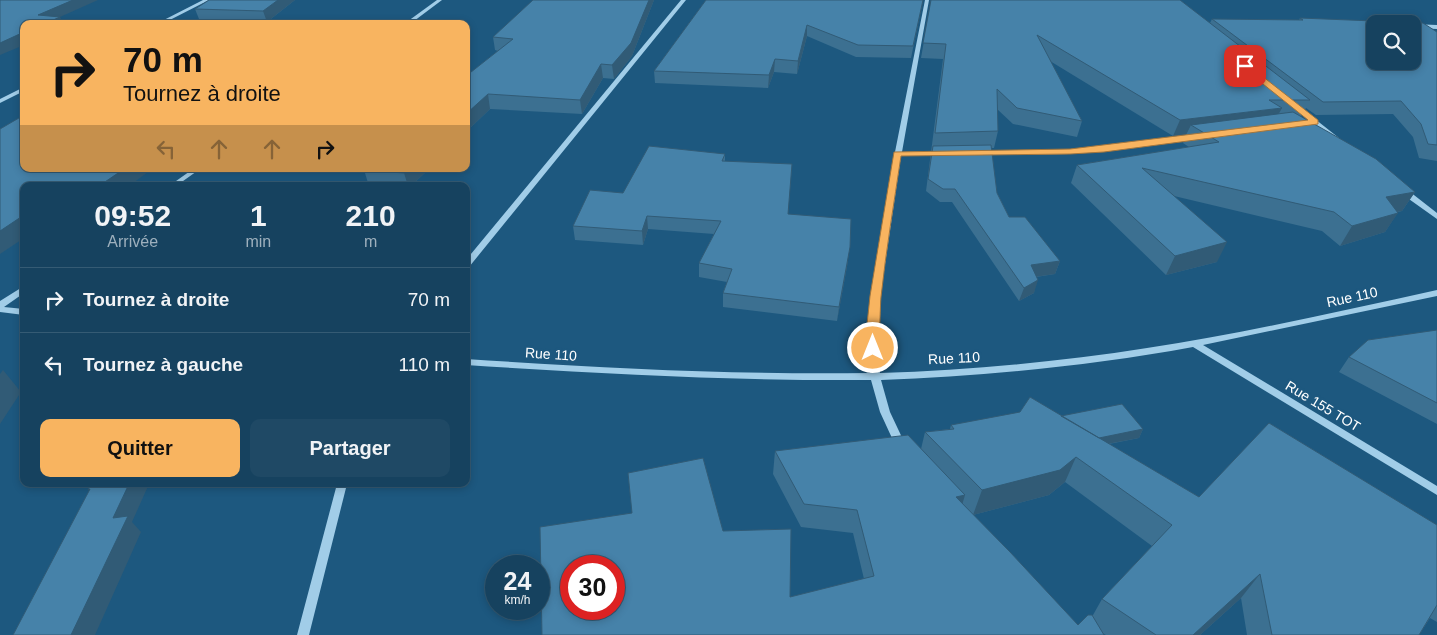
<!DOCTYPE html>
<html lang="fr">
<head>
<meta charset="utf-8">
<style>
  body { margin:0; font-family:Arial,sans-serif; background:#1f4965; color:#f1f3f6; height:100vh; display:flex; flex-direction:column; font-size:19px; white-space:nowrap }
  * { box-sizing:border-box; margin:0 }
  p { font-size:16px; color:#9eb0bd }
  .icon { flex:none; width:28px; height:28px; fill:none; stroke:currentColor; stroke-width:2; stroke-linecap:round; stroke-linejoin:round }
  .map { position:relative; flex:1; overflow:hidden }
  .drawer { position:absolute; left:20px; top:182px; width:450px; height:305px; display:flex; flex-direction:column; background:#16425f; border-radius:10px; box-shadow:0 2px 8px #0003,0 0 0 1px #355b74 }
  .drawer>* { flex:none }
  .hud { position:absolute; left:20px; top:20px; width:450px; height:152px; border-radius:10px; box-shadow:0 2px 8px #0003,0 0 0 1px #355b74; background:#f8b460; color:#111; overflow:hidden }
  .controls { position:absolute; left:1366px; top:15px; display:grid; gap:10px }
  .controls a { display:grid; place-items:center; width:55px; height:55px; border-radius:10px; background:#16425f; box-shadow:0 2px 8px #0003,0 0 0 1px #355b74; font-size:25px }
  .speed { position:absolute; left:485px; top:555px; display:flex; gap:10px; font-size:25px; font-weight:700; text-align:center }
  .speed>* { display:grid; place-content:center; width:65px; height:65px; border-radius:50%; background:#16425f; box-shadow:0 2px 8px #0003,0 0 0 1px #355b74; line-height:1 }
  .speed small { font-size:12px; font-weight:400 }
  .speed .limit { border:8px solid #d22; background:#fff; color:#111 }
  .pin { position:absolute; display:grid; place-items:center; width:42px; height:42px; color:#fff; margin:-21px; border-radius:10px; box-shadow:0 2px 8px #0006 }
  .me { position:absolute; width:55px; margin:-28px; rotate:0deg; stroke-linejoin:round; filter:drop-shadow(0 0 4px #0008) }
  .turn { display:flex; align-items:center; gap:18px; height:105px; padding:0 20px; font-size:22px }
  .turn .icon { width:65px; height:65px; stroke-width:2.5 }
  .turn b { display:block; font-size:35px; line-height:42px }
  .lanes { display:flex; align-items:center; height:48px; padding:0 20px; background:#0003; justify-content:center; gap:25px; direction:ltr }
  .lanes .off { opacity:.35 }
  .eta { display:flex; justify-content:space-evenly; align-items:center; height:85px; text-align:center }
  .eta b { font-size:30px; font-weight:600; line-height:35px }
  .cta { display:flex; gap:10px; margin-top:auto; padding:10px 20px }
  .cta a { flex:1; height:58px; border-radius:10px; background:#f8b460; color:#111; font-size:20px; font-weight:600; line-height:58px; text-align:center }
  .cta a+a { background:#1f4965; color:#f1f3f6 }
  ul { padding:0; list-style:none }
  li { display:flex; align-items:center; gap:15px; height:65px; padding:0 20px; border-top:1px solid #355b74 }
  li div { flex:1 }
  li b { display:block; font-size:19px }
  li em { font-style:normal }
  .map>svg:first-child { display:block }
</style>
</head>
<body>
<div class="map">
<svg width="1437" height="635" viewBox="0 0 1437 635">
  <rect width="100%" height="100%" fill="#1d587f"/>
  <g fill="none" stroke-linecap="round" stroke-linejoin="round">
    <path fill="#a1cde8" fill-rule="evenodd" d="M203 0H209L162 24H156Z
      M437 0H442L410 24H404Z
      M681 0H686L469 267H466V260Z
      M925 0H929L902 152 941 151 944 153 941 155 901 156 879 305 877 340 880 373C969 370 1058 362 1147 348 1245 333 1341 311 1437 290V296L1203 345 1437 486V495L1193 347C1090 366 985 376 881 380L890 412 906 446 905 449 901 450 897 449 880 412 871 380C736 381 601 374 466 365V359C601 368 735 375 870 373L868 340 870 305 895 155 894 154 895 152Z
      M1412 24 1437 25V29L1412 28Z
      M24 87V91L0 103V99Z
      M1292 104H1296L1339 138V140H1335L1292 106Z
      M1196 135 1199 137 1198 138 1070 154 982 155 979 153 982 151 1070 150Z
      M193 169H200L176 186H169Z
      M1399 188H1405L1437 213V219L1399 192Z
      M24 286V293L4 307 24 309V315L0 312V301Z
      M337 484H347L309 635H297Z"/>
  </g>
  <path fill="#3c7091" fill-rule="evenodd" d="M295 0 267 22 199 19 195 9Z
    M533 0H654L632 56 614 79 603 78 582 114 490 109 466 132 498 51 495 50 493 37Z
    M706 0H923L911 58 856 57 807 36 797 74 774 72 768 88 655 83 654 71Z
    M931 0 1210 23 1212 19 1299 20 1300 18 1437 32V161L1419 158 1413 137 1393 114 1316 115 1306 108 1301 116H1299L1415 192 1402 211 1398 212 1385 232 1340 246 1322 231 1174 196 1217 262 1166 275 1071 183 1077 165 1189 147 1183 143 1186 135 1173 136 1050 61 1082 121 1077 137 1013 124 997 109 998 131 994 148H991L997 193 1009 217 1060 261 1055 274 1036 277 1034 293 1019 301 952 202H940L926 191 943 59 921 58Z
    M725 154V161L788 214 848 261 837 321 723 307V293L727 282 699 277V263L714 234 648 229 643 245 575 240 573 226 623 193Z
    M429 169 411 186H369L364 170Z
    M1437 330V424L1339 372 1349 357Z
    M1061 416 1143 429 1139 438 1109 444 1199 497 1437 525V622L1430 618 1419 635H1247L1241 598 1200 635H1106L1102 633 542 635 723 531 790 597 864 579 853 533 801 527 773 474 775 451 921 449 925 432 950 429 951 425ZM1065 482 1152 546 1102 599 1093 615 1078 625 973 515 1049 495Z"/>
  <path fill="#315b76" d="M73 0H98L60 17 64 24H43L38 15Z
    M278 0H295L267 22 263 11Z
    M649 0H654L632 56 614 79 612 65Z
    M807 25V36L797 74 798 61Z
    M24 32V45L0 55V43Z
    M775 59 774 72 768 88 769 75Z
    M601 64 603 78 582 114 580 100Z
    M488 94 490 109 466 132V114Z
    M1282 108 1273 124 1191 125 1186 135 1173 136 1180 120Z
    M124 169H152L129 186H99Z
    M408 169H429L411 186H408L404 173Z
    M1415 192 1402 211 1374 216 1386 197Z
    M1398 213 1385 232 1340 246 1352 226Z
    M24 215V238L0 254V231Z
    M647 216 648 229 643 245 642 231Z
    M1227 242 1217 262 1166 275 1175 256Z
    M850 247 848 261 837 321 839 307Z
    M1060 261 1055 274 1027 278 1031 265Z
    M1038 280 1034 293 1019 301 1024 288Z
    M3 370 21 392 0 424V374Z
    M1143 429 1139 438 1075 450 1079 442Z
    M1076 457 1065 482 1049 495 973 515 982 490Z
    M129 484H149L132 522 141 532 95 635H71L113 518Z
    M965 495 958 519 956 497Z
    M1260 574 1241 598 1200 635H1193Z"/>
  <path fill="#4682a9" stroke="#315b76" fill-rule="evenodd" d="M0 0H73L38 15 60 17 44 24H24V32L0 43Z
    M209 0H278L263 11 195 9Z
    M533 0H649L631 43 612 65 601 64 580 100 488 94 466 114V76L513 39 493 37Z
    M706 0H923L913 46 858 45 807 25 798 61 775 59 769 75 654 71Z
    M931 0H1180L1310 100H1269L1282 108 1180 120 1037 35 1082 121 1017 108 997 89 998 131 935 133 946 44 923 43Z
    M1300 18 1423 23 1437 32V145L1428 144 1421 124 1401 101 1323 102 1212 19 1303 20ZM1375 24H1412V61H1375Z
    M1293 112 1376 159 1415 192 1386 197 1398 213 1352 226 1334 212 1142 168 1227 242 1175 256 1077 165 1219 142 1191 125Z
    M24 115V169H124L99 186H24V215L0 231V129Z
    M991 145 997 193 1009 217H1025L1060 261 1031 265 1038 280 1024 288 955 189H943L928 179 933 146Z
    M649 146 725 154 722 161 792 164 788 214 851 219 850 247 839 307 723 293 732 269 699 263 721 221 647 216 642 231 573 226 590 190 623 193Z
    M365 169H408L404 173 364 170Z
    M1437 330V403L1349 357 1368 340Z
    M1030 397 1199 497 1269 423 1437 525V605L1419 635H1272L1260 574 1193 635H1156L1102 599 1172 525 1076 457 1060 470 982 490 925 432 954 429 951 425 1020 412Z
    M1122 404 1143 429 1099 438 1061 416Z
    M908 435 965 495 956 497 1010 552 1078 625 1088 615H1092L1104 635H542L540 527 632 513 628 473 703 458 723 531 791 529 790 597 874 576 857 510 804 504 775 451ZM571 566H614V609H571Z
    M91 484H129L113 518 128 516 71 635H13L90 489 88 490Z"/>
  <path fill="#f8b460" stroke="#a1753e" d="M1243 65H1248L1318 120V124L1104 152 1070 154 901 156C894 203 886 250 881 297 880 307 880 346 877 350H869L866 334 870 296 894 152 1070 149 1308 120 1243 68Z"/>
  <g text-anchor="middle" stroke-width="5" stroke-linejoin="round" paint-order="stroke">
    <g font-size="14" fill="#fff" stroke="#1d587f">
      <text transform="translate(1352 297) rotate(-12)" y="5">Rue 110</text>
      <text transform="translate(551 354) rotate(4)" y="5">Rue 110</text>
      <text transform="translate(954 358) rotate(-3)" y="5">Rue 110</text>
      <text transform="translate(1323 406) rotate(31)" y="5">Rue 155 TOT</text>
    </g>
  </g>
</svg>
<div class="controls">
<a><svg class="icon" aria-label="search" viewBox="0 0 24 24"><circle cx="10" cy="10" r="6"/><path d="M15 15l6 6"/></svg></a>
</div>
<div class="speed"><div>24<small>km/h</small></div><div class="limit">30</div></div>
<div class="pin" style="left:1245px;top:66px;background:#d93025"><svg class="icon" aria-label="arrive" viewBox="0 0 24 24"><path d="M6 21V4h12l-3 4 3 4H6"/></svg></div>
<svg class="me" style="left:873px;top:348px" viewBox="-20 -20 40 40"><circle r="17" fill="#f8b460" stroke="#fff" stroke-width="3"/><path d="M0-11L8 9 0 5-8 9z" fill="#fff"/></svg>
<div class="hud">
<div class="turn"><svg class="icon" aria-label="right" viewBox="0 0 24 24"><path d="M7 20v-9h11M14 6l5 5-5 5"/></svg><div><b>70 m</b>Tournez à droite</div></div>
<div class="lanes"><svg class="icon off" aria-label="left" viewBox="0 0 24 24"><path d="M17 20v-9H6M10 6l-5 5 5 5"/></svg><svg class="icon off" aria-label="ahead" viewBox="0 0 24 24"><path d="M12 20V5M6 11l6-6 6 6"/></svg><svg class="icon off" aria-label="ahead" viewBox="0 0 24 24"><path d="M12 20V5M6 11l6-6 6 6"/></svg><svg class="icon" aria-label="right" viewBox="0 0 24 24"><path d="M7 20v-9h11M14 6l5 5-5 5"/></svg></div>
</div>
<section class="drawer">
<div class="eta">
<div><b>09:52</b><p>Arrivée</p></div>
<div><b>1</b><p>min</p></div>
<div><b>210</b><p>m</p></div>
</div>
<ul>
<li><svg class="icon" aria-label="right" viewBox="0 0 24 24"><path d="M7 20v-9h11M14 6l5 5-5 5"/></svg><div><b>Tournez à droite</b></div><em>70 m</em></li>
<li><svg class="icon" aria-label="left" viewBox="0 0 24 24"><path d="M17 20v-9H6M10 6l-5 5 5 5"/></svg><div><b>Tournez à gauche</b></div><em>110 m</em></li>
</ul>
<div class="cta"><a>Quitter</a><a>Partager</a></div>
</section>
</div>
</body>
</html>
